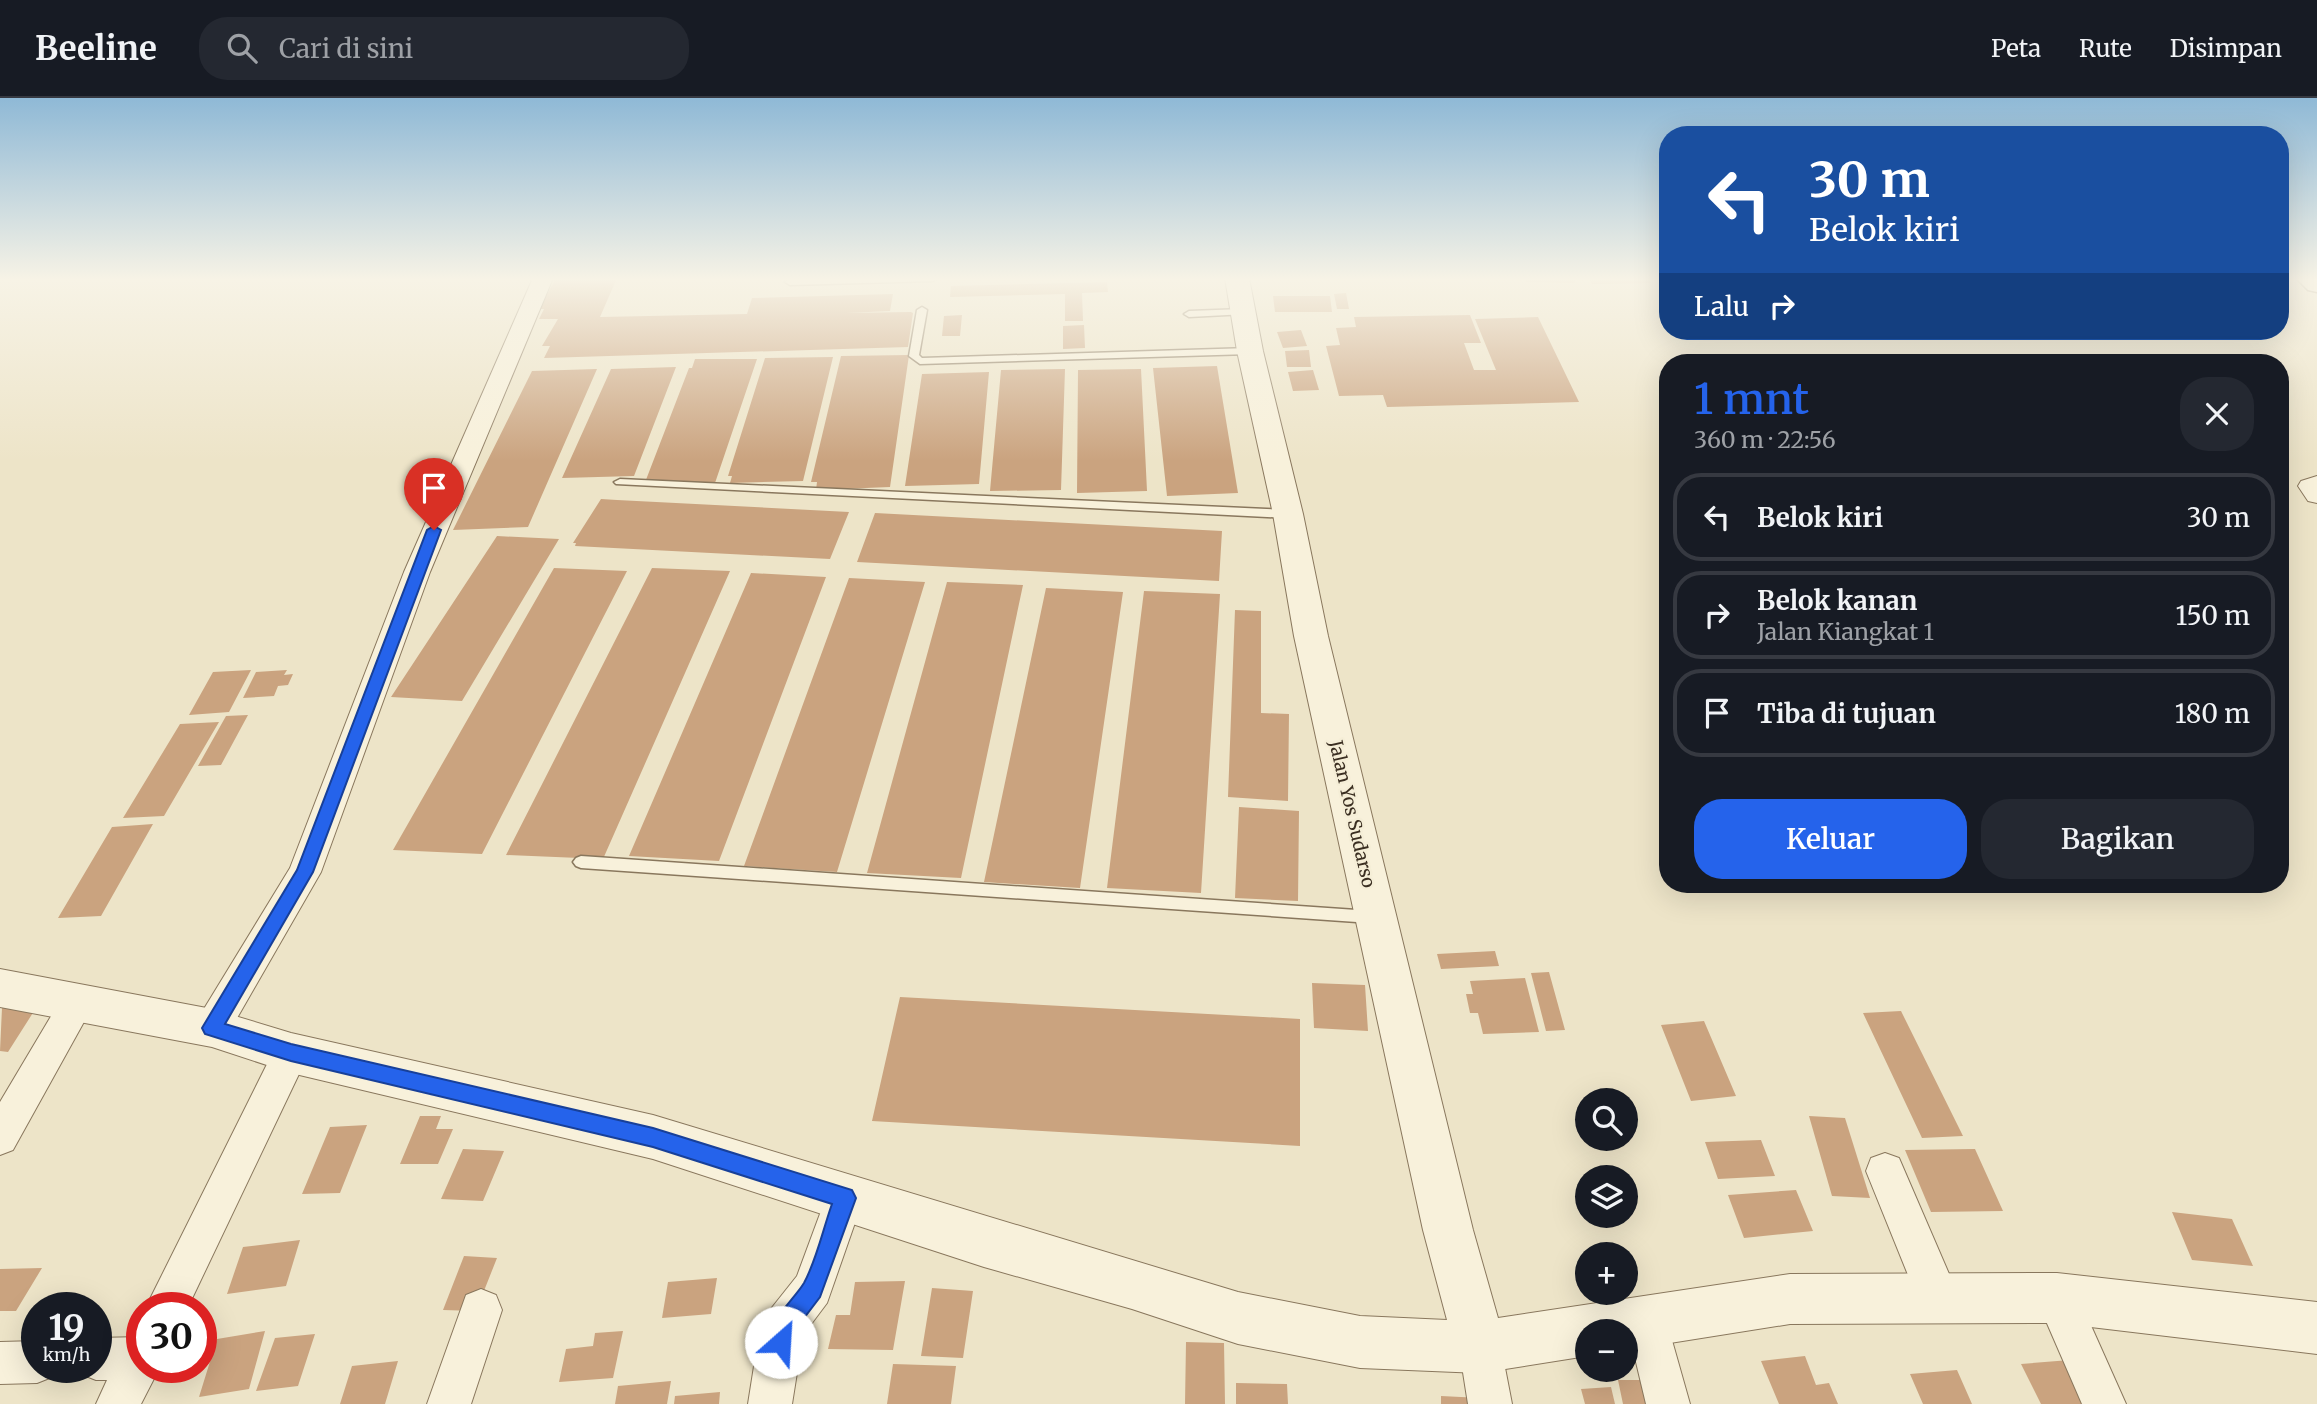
<!DOCTYPE html>
<html lang="id">
<head>
<meta charset="utf-8">
<style>
  body { margin:0; font-family:Merriweather,serif; background:#242831; color:#f1f3f6; height:100vh; display:flex; flex-direction:column; font-size:26px; white-space:nowrap }
  * { box-sizing:border-box; margin:0 }
  p { font-size:23px; color:#9ea1a6 }
  .icon { flex:none; width:38px; height:38px; fill:none; stroke:currentColor; stroke-width:2; stroke-linecap:round; stroke-linejoin:round }
  .map { position:relative; flex:1; overflow:hidden }
  .details { position:absolute; left:1659px; top:256px; width:630px; height:539px; display:flex; flex-direction:column; background:#171b24; border-radius:28px; box-shadow:0 7px 28px #0002 }
  .details>* { flex:none }
  .top-card { position:absolute; left:1659px; top:28px; width:630px; height:214px; border-radius:28px; box-shadow:0 7px 28px #0002; background:#1a4fa0; color:#fff; overflow:hidden }
  .buttons { position:absolute; left:1575px; top:990px; display:grid; gap:14px }
  .buttons a { display:grid; place-items:center; width:63px; height:63px; border-radius:50%; background:#171b24; box-shadow:0 7px 28px #0002; font-size:35px }
  .speed { position:absolute; left:21px; top:1194px; display:flex; gap:14px; font-size:35px; font-weight:700; text-align:center }
  .speed>* { display:grid; place-content:center; width:91px; height:91px; border-radius:50%; background:#171b24; box-shadow:0 7px 28px #0002; line-height:1 }
  .speed small { font-size:18px; font-weight:400 }
  .speed .limit { border:10px solid #d22; background:#fff; color:#111 }
  .pin { position:absolute; display:grid; place-items:center; width:60px; height:60px; color:#fff; margin:-72px -30px; border-radius:50% 50% 50% 0; rotate:-45deg; box-shadow:0 0 7px #0007 }
  .pin .icon { rotate:45deg }
  .me { position:absolute; width:77px; margin:-38px; rotate:26deg; stroke-linejoin:round; filter:drop-shadow(0 0 5px #0008) }
  .turn { display:flex; align-items:center; gap:24px; height:147px; padding:0 35px; font-size:32px }
  .turn .icon { width:91px; height:91px; stroke-width:2.5 }
  .turn b { display:block; font-size:49px; line-height:60px }
  .then { display:flex; align-items:center; height:66px; padding:0 35px; background:#0003; gap:14px; font-size:26px }
  .round { display:grid; place-items:center; flex:none; width:74px; height:74px; border-radius:28px; background:#242831 }
  .headline { display:flex; align-items:center; justify-content:space-between; height:119px; padding:0 35px }
  h1 { font-size:42px; font-weight:600; line-height:52px; color:#2563eb }
  .button { display:flex; gap:14px; margin-top:auto; padding:14px 35px }
  .button a { flex:1; height:80px; border-radius:28px; background:#2563eb; color:#fff; font-size:28px; font-weight:600; line-height:80px; text-align:center }
  .button a+a { background:#242831; color:#f1f3f6 }
  ul { padding:0; list-style:none }
  li { display:flex; align-items:center; gap:21px; height:88px; margin:0 14px 10px; padding:0 21px; border:4px solid #363941; border-radius:28px }
  li div { flex:1 }
  li b { display:block; font-size:26px }
  li em { font-style:normal }
  header { display:flex; align-items:center; gap:42px; box-sizing:border-box; height:98px; padding:0 35px; background:#171b24; border-bottom:2px solid #363941 }
  header strong { font-size:33px }
  nav { display:flex; gap:38px; margin-inline-start:auto; font-size:24px }
  .search { width:490px; height:63px; background:#242831; display:flex; align-items:center; gap:18px; box-sizing:border-box; padding:0 24px; border-radius:28px; color:#9ea1a6; font-size:26px }
  .map>svg:first-child { display:block }
</style>
</head>
<body>
<header>
<strong>Beeline</strong>
<div class="search"><svg class="icon" aria-label="search" viewBox="0 0 24 24"><circle cx="10" cy="10" r="6"/><path d="M15 15l6 6"/></svg>Cari di sini</div>
<nav><a>Peta</a><a>Rute</a><a>Disimpan</a></nav>
</header>
<div class="map">
<svg width="2317" height="1306" viewBox="0 0 2317 1306">
  <rect width="100%" height="100%" fill="#ede4c8"/>
  <path fill="#caa37f" d="M556 180H617L600 219 747 216 752 200 893 196 890 213 846 215 911 214 913 215 908 249 544 260 550 248H542L558 221H539L544 211H539Z
    M1525 180H1574L1575 185 1526 184Z
    M1589 180H1648L1651 185 1592 186Z
    M1107 184 1108 194 1082 195 1083 223H1065V196L950 199 951 188Z
    M1346 195 1349 211H1337L1334 196Z
    M1273 198H1330L1332 214H1275Z
    M962 217 960 238H942L944 218Z
    M1470 217 1481 245H1464L1474 272H1496L1475 221 1538 219 1579 304 1387 309 1383 297 1339 298 1326 248 1340 247 1336 230 1356 229 1354 219Z
    M1084 227 1085 250 1063 251V228Z
    M1301 232 1307 248 1283 250 1277 234Z
    M1309 252 1311 269H1287L1285 253Z
    M909 257 890 389 816 392 817 384H811L841 258Z
    M833 259 803 383 730 385 732 378H728L765 260Z
    M695 261H757L715 385 644 387 689 270H692Z
    M1217 268 1238 395 1167 398 1153 270Z
    M676 269 634 378 562 380 611 271Z
    M597 271 528 429 453 432 532 273Z
    M1065 271 1061 392 990 393 1001 272Z
    M1141 271 1147 393 1077 395 1078 272Z
    M1313 272 1319 292 1293 293 1288 274Z
    M989 274 979 386 905 388 922 276Z
    M601 401 617 402 849 414 830 461 575 448 576 445H573Z
    M875 415 1222 433 1219 483 857 464Z
    M497 438 559 441 462 603 391 599Z
    M554 470 627 473 482 756 393 752Z
    M652 470 730 473 603 761 506 757Z
    M751 475 826 479 719 763 629 758Z
    M849 480 925 484 837 774 744 768Z
    M947 484 1023 487 961 780 867 775Z
    M1046 490 1123 494 1080 790 984 784Z
    M1144 493 1220 496 1201 795 1107 790Z
    M1235 512 1261 513V615L1289 616 1288 703 1228 699Z
    M251 572 229 614 189 617 213 574Z
    M287 572 284 577 293 576 288 587 278 588 274 598 243 600 256 574Z
    M248 617 221 667 198 668 226 618Z
    M219 624 164 718 123 720 180 626Z
    M1239 709 1299 713 1298 803 1235 800Z
    M153 726 101 818 58 820 112 729Z
    M1495 853 1499 868 1441 871 1437 856Z
    M1549 874 1565 932 1546 933 1531 875Z
    M1525 880 1539 934 1483 936 1478 915H1470L1466 896H1473L1470 883Z
    M1312 885 1365 887 1368 933 1314 930Z
    M900 899 1300 921V1048L872 1023Z
    M2 910H36L8 954 0 953Z
    M1901 913 1963 1038 1922 1040 1863 915Z
    M1704 923 1736 998 1691 1003 1661 927Z
    M420 1018H441L436 1031H453L438 1066H400Z
    M1809 1018 1845 1020 1870 1100 1832 1098Z
    M367 1027 340 1095 302 1096 330 1029Z
    M1761 1042 1775 1078 1718 1081 1705 1044Z
    M463 1051 504 1053 483 1103 441 1101Z
    M1975 1051 2003 1113 1931 1114 1905 1052Z
    M1796 1092 1813 1133 1744 1140 1728 1097Z
    M2172 1114 2232 1121 2253 1168 2192 1162Z
    M300 1142 286 1188 227 1196 243 1149Z
    M464 1158 497 1160 476 1213 443 1212Z
    M42 1170 16 1213H0V1171Z
    M717 1180 711 1216 662 1220 668 1184Z
    M905 1183 893 1252 828 1251 836 1217H850L855 1184Z
    M932 1190 973 1193 963 1260 921 1258Z
    M265 1233 249 1291 199 1299 217 1241Z
    M623 1233 613 1280 559 1284 566 1251 593 1248 595 1235Z
    M315 1236 298 1288 256 1293 275 1240Z
    M1186 1244 1224 1245 1225 1306H1185Z
    M1805 1258 1816 1287 1829 1285 1838 1306H1779L1761 1263Z
    M2070 1262 2093 1306H2041L2021 1266Z
    M398 1263 385 1306H340L352 1268Z
    M893 1266 956 1268 951 1306H887Z
    M1957 1272 1972 1306H1923L1910 1276Z
    M1618 1282H1656L1661 1306H1623Z
    M671 1283 667 1306H615L618 1288Z
    M1236 1285 1287 1286 1288 1306H1236Z
    M1611 1289 1615 1306H1585L1581 1291Z
    M720 1294 719 1306H674L675 1298Z
    M1441 1298 1481 1300V1306H1441Z"/>
  <g fill="none" stroke-linecap="round" stroke-linejoin="round">
    <defs>
      <path id="service" d="M824 180H938L933 183 790 187 785 184 790 181Z
        M922 209 927 212 919 257 922 260 1250 250 1255 253 1250 256 920 266 909 258 917 212Z
        M1243 211 1246 212V216L1189 219 1184 216 1189 213Z
        M620 381 1288 412 1294 416 1288 420 616 386 614 384Z
        M581 758 1371 813 1377 814 1379 819 1377 824 1371 825 581 770 576 768 573 764 576 760Z"/>
      <path id="minor" d="M533 180H553L430 474 321 774 225 941 212 946 199 941 194 930 199 919 290 770 404 474Z
        M2317 378V405L2308 403 2298 388 2301 383Z
        M78 889 90 893 95 904 13 1052 0 1057V1004L66 893Z
        M291 939 304 944 309 955 188 1209H146L278 944Z
        M1885 1055 1899 1060 1959 1199 1953 1214 1938 1220 1923 1214 1866 1073 1871 1060Z
        M845 1080 859 1086 864 1099 827 1205 803 1237 792 1306H748L755 1262 764 1227 770 1212 797 1178 831 1086Z
        M2057 1179 2072 1185 2126 1306H2082L2036 1200 2042 1185Z
        M481 1191 496 1197 502 1212 471 1306H427L466 1197Z
        M1647 1201 1662 1207 1690 1306H1646L1626 1222 1632 1207Z
        M1480 1228 1495 1234 1501 1249 1512 1306H1468L1459 1249 1465 1234Z
        M142 1239V1269H160L141 1306H96L107 1282H96L81 1276 78 1269H96V1240Z
        M37 1243V1269H56L52 1279 37 1285 0 1286V1244Z"/>
      <path id="tertiary" d="M1225 180H1249L1263 253 1303 416 1328 538 1473 1132 1498 1220 1790 1176 2057 1175 2317 1204V1256L2057 1225 1790 1226 1626 1252V1234H1587V1258L1480 1275 1360 1270 1238 1246 1132 1211 984 1169 653 1061 291 975 212 949 0 909V871L212 911 291 935 653 1017 1238 1194 1360 1218 1447 1222 1423 1132 1294 538 1273 416 1237 253Z"/>
      <path id="secondary" d="M2296 180H2317V194L2308 192Z"/>
    </defs>
    <use href="#service" stroke="#89775d" stroke-width="3"/>
    <use href="#minor" stroke="#89775d" stroke-width="2"/>
    <use href="#tertiary" stroke="#89775d" stroke-width="2"/>
    <use href="#secondary" stroke="#6b5840" stroke-width="3"/>
    <use href="#service" fill="#f8f1db" fill-rule="evenodd"/>
    <use href="#minor" fill="#f8f1db" fill-rule="evenodd"/>
    <use href="#tertiary" fill="#f8f1db" fill-rule="evenodd"/>
    <use href="#secondary" fill="#f8f1db" fill-rule="evenodd"/>
  </g>
  <linearGradient id="sky" x2="0" y2="1"><stop stop-color="#8fb9d6"/><stop offset="0.5" stop-color="#f7f3e6"/><stop offset="1" stop-color="#f7f3e6" stop-opacity="0"/></linearGradient>
  <rect width="2317" height="363" fill="url(#sky)"/>
  <path fill="#2563eb" stroke="#184099" stroke-width="2" d="M434 428 441 432 313 774 225 926 291 946 653 1030 852 1092 856 1100 820 1199 795 1232 789 1252 781 1255 773 1252C762 1226 792 1205 804 1185 817 1161 823 1131 832 1106L653 1049 291 963 205 936 202 930 297 772 427 432Z"/>
  <g text-anchor="middle" stroke-width="5" stroke-linejoin="round" paint-order="stroke">
    <g font-size="18" fill="#3a2e21" stroke="#f5eed7">
      <text transform="translate(1352 716) rotate(77)" y="6">Jalan Yos Sudarso</text>
    </g>
  </g>
</svg>
<div class="buttons">
<a><svg class="icon" aria-label="search" viewBox="0 0 24 24"><circle cx="10" cy="10" r="6"/><path d="M15 15l6 6"/></svg></a>
<a><svg class="icon" aria-label="layers" viewBox="0 0 24 24"><path d="M12 4l9 5-9 5-9-5zM3 14l9 5 9-5"/></svg></a>
<a>+</a>
<a>−</a>
</div>
<div class="speed"><div>19<small>km/h</small></div><div class="limit">30</div></div>
<div class="pin" style="left:434px;top:432px;background:#d93025"><svg class="icon" aria-label="arrive" viewBox="0 0 24 24"><path d="M6 21V4h12l-3 4 3 4H6"/></svg></div>
<svg class="me" style="left:781px;top:1244px" viewBox="-20 -20 40 40"><circle r="19" fill="#fff"/><path d="M0-13L10 11 0 6-10 11z" fill="#2563eb"/></svg>
<div class="top-card">
<div class="turn"><svg class="icon" aria-label="left" viewBox="0 0 24 24"><path d="M17 20v-9H6M10 6l-5 5 5 5"/></svg><div><b>30 m</b>Belok kiri</div></div>
<div class="then">Lalu<svg class="icon" aria-label="right" viewBox="0 0 24 24"><path d="M7 20v-9h11M14 6l5 5-5 5"/></svg></div>
</div>
<section class="details">
<div class="headline"><div><h1>1 mnt</h1><p>360 m · 22:56</p></div><a class="round"><svg class="icon" aria-label="close" viewBox="0 0 24 24"><path d="M6 6l12 12M18 6L6 18"/></svg></a></div>
<ul>
<li><svg class="icon" aria-label="left" viewBox="0 0 24 24"><path d="M17 20v-9H6M10 6l-5 5 5 5"/></svg><div><b>Belok kiri</b></div><em>30 m</em></li>
<li><svg class="icon" aria-label="right" viewBox="0 0 24 24"><path d="M7 20v-9h11M14 6l5 5-5 5"/></svg><div><b>Belok kanan</b><p>Jalan Kiangkat 1</p></div><em>150 m</em></li>
<li><svg class="icon" aria-label="arrive" viewBox="0 0 24 24"><path d="M6 21V4h12l-3 4 3 4H6"/></svg><div><b>Tiba di tujuan</b></div><em>180 m</em></li>
</ul>
<div class="button"><a>Keluar</a><a>Bagikan</a></div>
</section>
</div>
</body>
</html>
